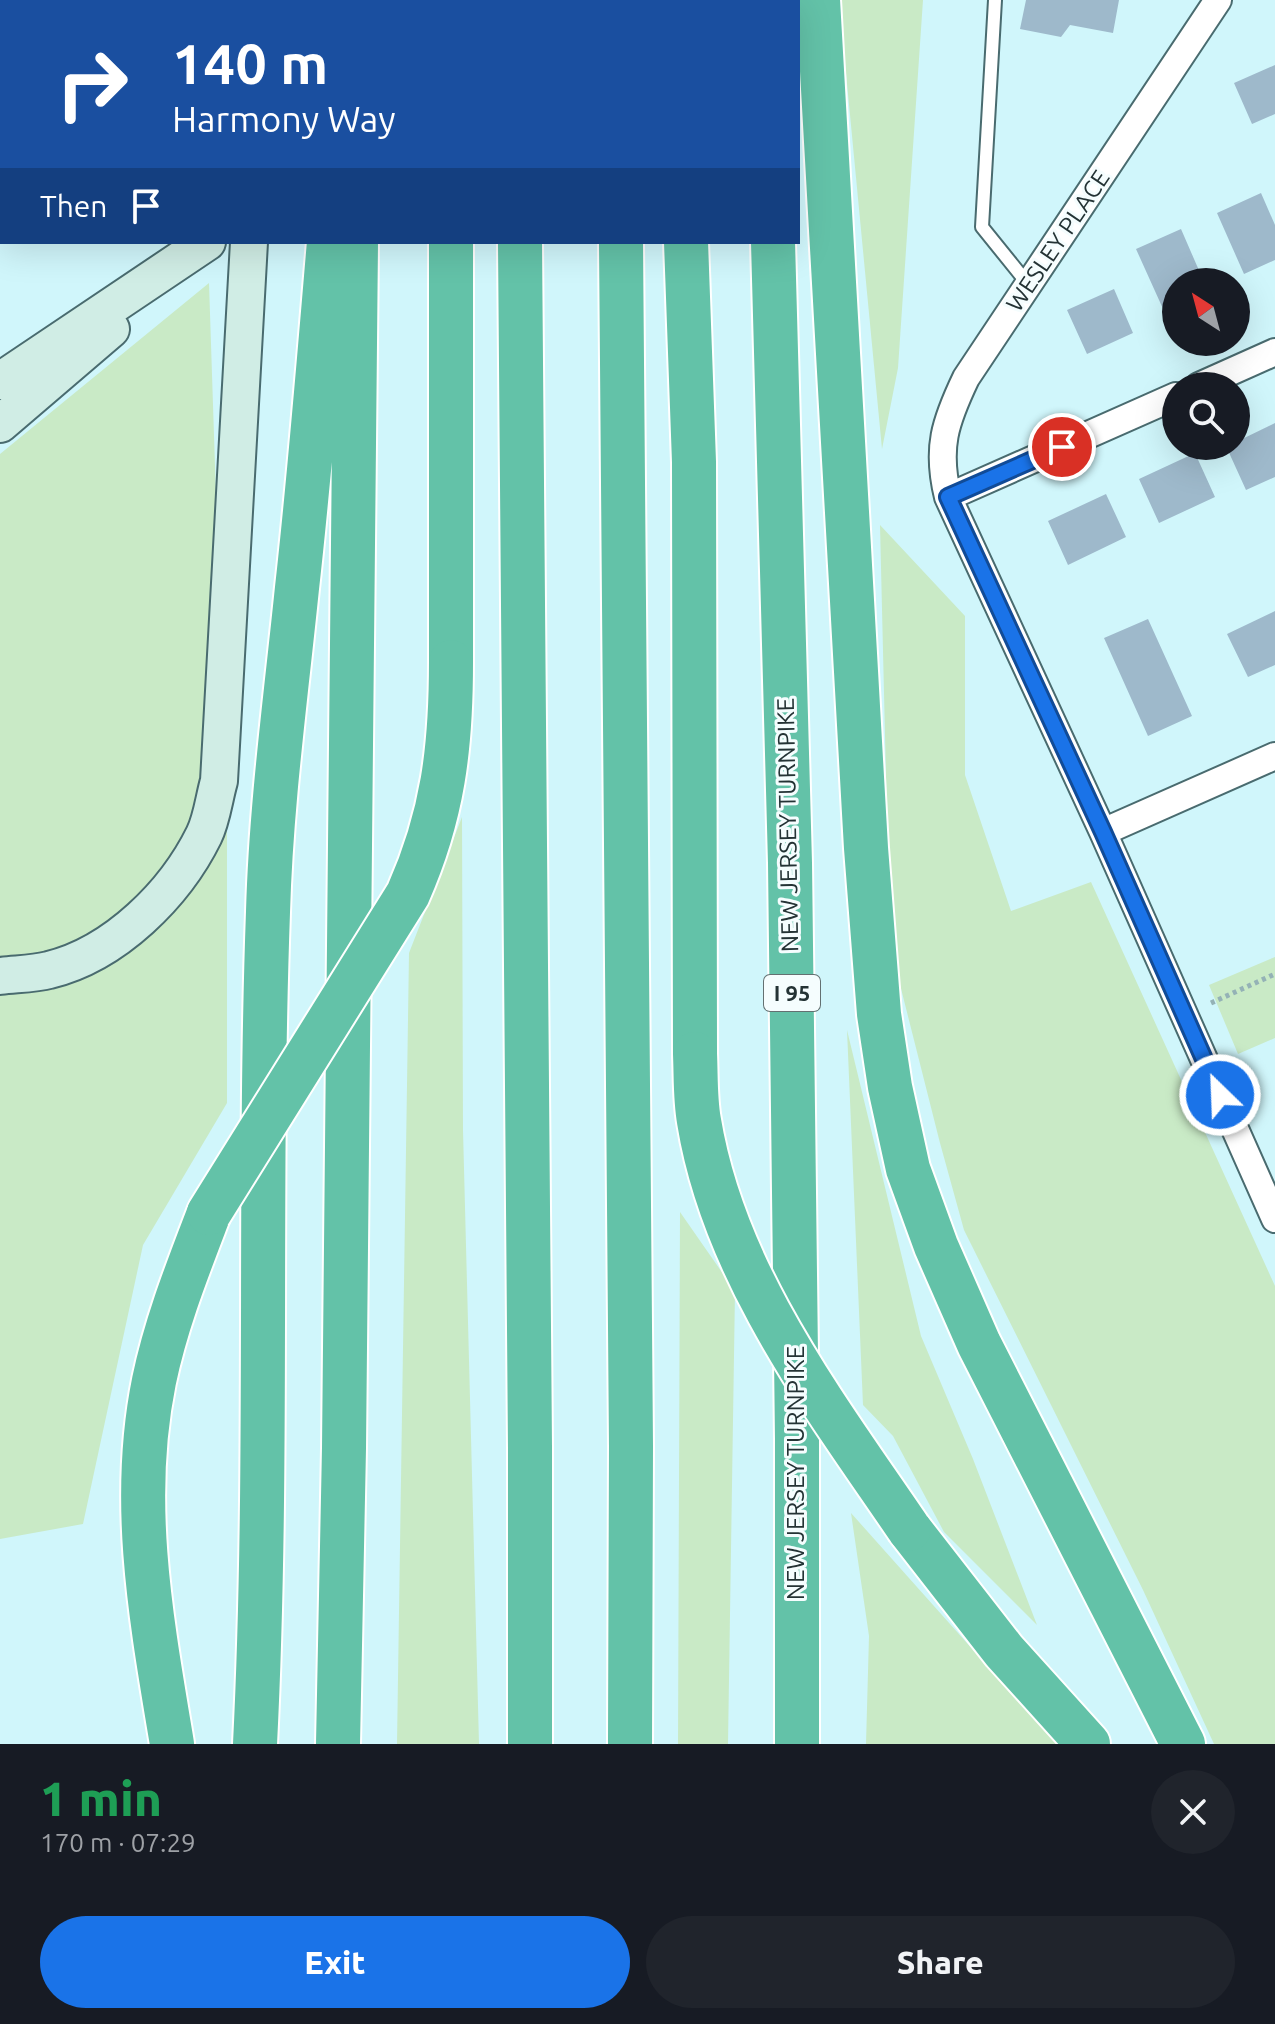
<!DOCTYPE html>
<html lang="en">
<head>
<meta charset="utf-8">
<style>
  body { margin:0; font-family:Ubuntu,sans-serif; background:#20242c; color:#f1f3f6; height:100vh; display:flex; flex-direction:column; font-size:30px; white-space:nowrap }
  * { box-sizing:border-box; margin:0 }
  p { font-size:26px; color:#9ea1a6 }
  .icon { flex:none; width:44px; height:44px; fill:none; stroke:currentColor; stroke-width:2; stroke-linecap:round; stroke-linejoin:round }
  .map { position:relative; height:1744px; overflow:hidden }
  .details { display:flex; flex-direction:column; background:#171b24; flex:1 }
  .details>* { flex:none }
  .top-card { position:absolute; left:0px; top:0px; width:800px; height:244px; box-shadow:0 8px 32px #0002; background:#1a4fa0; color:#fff; overflow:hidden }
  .needle { width:52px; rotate:324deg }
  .tools { position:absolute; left:1162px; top:268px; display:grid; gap:16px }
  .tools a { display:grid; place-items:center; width:88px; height:88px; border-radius:50%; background:#171b24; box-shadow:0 8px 32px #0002; font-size:40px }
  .pin { position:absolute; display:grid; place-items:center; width:68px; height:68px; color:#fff; margin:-34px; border:4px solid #fff; border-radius:50%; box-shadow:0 2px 8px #0007 }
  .me { position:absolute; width:88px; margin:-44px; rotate:336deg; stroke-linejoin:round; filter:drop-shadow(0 0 6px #0008) }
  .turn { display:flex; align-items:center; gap:28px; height:168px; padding:0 40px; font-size:36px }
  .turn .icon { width:104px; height:104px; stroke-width:2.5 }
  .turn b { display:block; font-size:56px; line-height:68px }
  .then { display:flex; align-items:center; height:76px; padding:0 40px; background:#0003; gap:16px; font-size:30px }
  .round { display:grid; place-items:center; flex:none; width:84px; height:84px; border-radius:42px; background:#20242c }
  .head { display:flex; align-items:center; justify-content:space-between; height:136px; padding:0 40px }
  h1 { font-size:48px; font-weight:800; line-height:60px; color:#1e9e55 }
  .cta { display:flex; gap:16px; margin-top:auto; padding:16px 40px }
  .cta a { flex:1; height:92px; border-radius:48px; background:#1a73e8; color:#fff; font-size:32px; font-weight:800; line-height:92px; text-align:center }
  .cta a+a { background:#20242c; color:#f1f3f6 }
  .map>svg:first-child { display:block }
</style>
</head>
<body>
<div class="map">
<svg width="1275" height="1744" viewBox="0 0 1275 1744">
  <rect width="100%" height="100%" fill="#d0f6fb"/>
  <path fill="#c9eac6" d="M839 0H923L898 368 882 449Z
    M209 283 227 831V1103L143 1245 83 1524 0 1539V454Z
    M880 525 965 616V775L1011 911 1091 882 1275 1286V1744H1214L1143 1590 964 1230 940 1143 890 945Z
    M462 817 463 1130 479 1744H397L409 953Z
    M1275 957V1038L1238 1054 1209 985Z
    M847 1030 921 1336 973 1459 1037 1625 944 1532 893 1436 863 1405Z
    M680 1212 735 1291 728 1744H678Z
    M851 1513 1057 1744H866L869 1636Z"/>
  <path fill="#9eb9cb" d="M1026 0H1119L1113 33 1070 25 1061 37 1020 29Z
    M1275 65V114L1252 124 1234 83Z
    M1261 193 1275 225V260L1244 274 1217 213Z
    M1181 229 1204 282H1176V306L1164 311 1136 249Z
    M1114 289 1133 333 1087 354 1067 310Z
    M1275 423V477L1246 490 1226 446H1236V442Z
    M1195 453 1215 497 1159 523 1139 479Z
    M1106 494 1126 537 1068 565 1048 521Z
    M1275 611V665L1248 677 1227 634Z
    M1148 619 1192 716 1148 736 1104 638Z"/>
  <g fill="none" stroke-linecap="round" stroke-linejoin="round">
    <defs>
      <path id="service" d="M995 0 982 227 1028 284"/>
      <path id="minor" d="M1218 0 966 378C945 422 936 448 948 497L1103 832 1275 1219
        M1199 386 1275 352
        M948 497 1176 396
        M1103 832 1275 756"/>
      <path id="tertiary" d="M102 2 103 0
        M0 123 2 121"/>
      <path id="secondary" d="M187 0 188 2
        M557 2 560 0
        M0 381 207 242
        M0 424 111 329
        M0 976C16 974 34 974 49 970 115 954 175 894 204 835 212 819 214 798 219 781L249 242"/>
      <path id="motorway" d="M518 0V2
        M619 0V2
        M678 0V2
        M766 0 767 2
        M818 0 866 848 879 1014 890 1087 908 1169 936 1246 979 1344 1183 1744
        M349 2V0
        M451 2V0
        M520 242 530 1448V1744
        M621 242 631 1446 630 1744
        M686 242 694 462 695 1054
        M773 242 790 863 797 1439V1744
        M451 662V242
        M909 1529 1004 1651 1088 1744
        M172 1744C152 1624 129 1503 154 1381 166 1323 188 1268 209 1213
        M255 1744C269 1467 258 1189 268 912 271 804 286 696 297 588 310 473 319 358 329 242
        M338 1744 344 1448 356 242"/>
    </defs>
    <use href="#service" stroke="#496b6f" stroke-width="16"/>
    <use href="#minor" stroke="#496b6f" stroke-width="30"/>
    <use href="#tertiary" stroke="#496b6f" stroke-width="36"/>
    <use href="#secondary" stroke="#496b6f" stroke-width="40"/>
    <use href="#motorway" stroke="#fff" stroke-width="48"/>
    <path stroke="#94b2b6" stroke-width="5" stroke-dasharray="4 4" stroke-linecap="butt" d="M1211 1003 1275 974"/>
    <use href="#service" stroke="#fff" stroke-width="12"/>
    <use href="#minor" stroke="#fff" stroke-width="26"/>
    <use href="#tertiary" stroke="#fff" stroke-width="32"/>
    <use href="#secondary" stroke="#d0ede5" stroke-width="36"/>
    <use href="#motorway" stroke="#63c2a8" stroke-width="44"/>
    <defs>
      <path id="motorway-bridge" d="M695 1054C696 1076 695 1099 699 1121 724 1274 824 1404 909 1529
        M209 1213 408 894C443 815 451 748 451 662"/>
    </defs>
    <use href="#motorway-bridge" stroke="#fff" stroke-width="48" stroke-linecap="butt"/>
    <use href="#motorway-bridge" stroke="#63c2a8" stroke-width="44"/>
  </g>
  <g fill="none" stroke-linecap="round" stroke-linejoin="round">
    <defs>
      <path id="route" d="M1062 447 948 497 1103 832 1220 1095"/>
    </defs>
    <use href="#route" stroke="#114b97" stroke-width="20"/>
    <use href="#route" stroke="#1a73e8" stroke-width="14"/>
  </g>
  <g text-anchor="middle" stroke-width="6" stroke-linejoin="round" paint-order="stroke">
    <rect fill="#f5fdfe" stroke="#637071" stroke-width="2" x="764" y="975" width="56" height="36" rx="6"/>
    <g font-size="22" font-weight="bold" fill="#243335">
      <text x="792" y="1001">I 95</text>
    </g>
    <g font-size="24" fill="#243335" stroke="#f5fdfe">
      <text transform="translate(1058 241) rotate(-56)" y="8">WESLEY PLACE</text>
      <text transform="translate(788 825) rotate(-91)" y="8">NEW JERSEY TURNPIKE</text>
      <text transform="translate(796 1473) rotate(-90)" y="8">NEW JERSEY TURNPIKE</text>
    </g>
  </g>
</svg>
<div class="tools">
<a><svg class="needle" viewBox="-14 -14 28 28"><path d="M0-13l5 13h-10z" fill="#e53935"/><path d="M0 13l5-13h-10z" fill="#9ea1a6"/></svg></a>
<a><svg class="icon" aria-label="search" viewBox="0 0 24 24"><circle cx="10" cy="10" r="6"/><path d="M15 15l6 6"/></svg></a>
</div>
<div class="pin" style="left:1062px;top:447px;background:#d93025"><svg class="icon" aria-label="arrive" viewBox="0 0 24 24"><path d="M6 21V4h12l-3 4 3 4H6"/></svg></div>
<svg class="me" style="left:1220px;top:1095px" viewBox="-20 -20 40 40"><circle r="17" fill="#1a73e8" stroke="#fff" stroke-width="3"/><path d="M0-11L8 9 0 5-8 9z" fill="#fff"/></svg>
<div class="top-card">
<div class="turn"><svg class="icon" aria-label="right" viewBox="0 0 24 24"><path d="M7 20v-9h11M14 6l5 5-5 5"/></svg><div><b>140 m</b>Harmony Way</div></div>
<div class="then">Then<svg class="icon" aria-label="arrive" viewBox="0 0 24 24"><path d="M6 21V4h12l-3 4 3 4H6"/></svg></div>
</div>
</div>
<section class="details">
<div class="head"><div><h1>1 min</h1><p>170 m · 07:29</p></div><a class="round"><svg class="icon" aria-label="close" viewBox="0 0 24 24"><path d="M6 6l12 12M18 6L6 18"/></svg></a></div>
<div class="cta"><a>Exit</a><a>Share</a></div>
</section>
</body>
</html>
